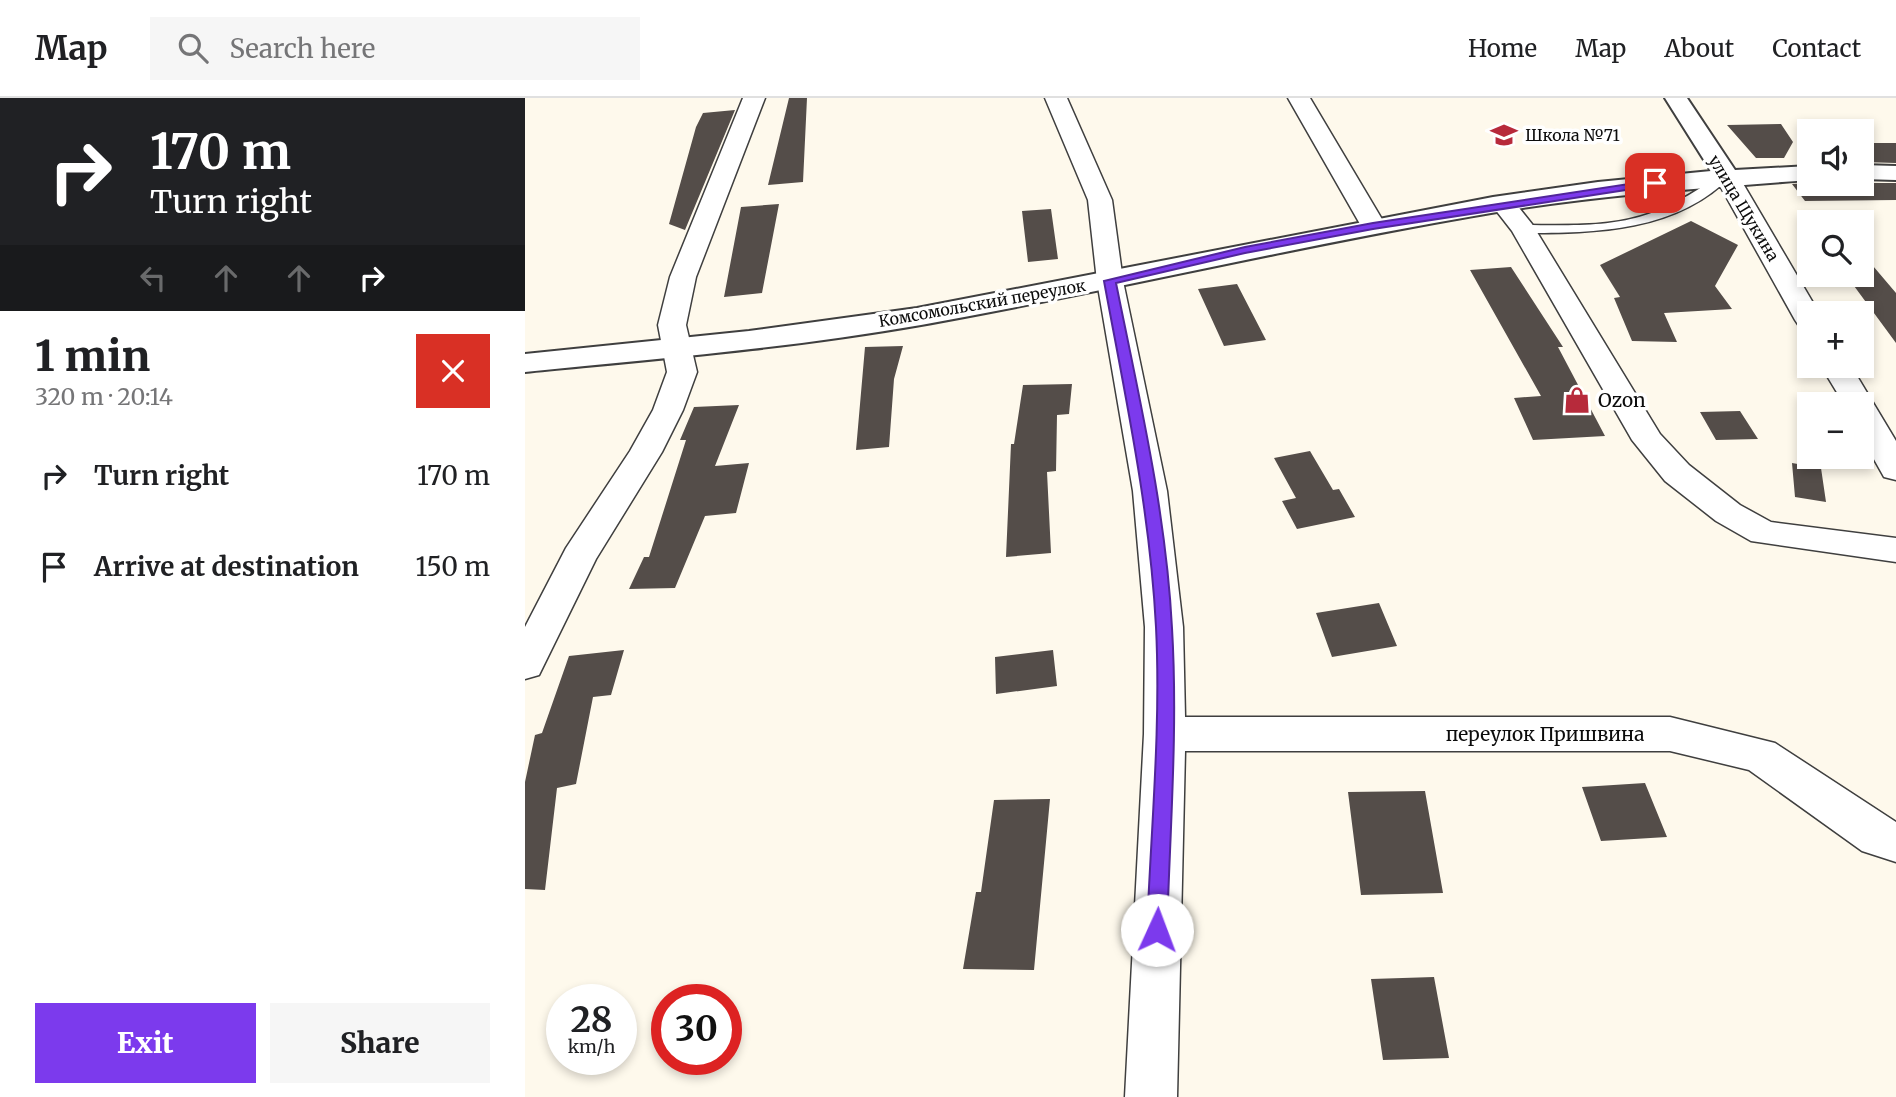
<!DOCTYPE html>
<html lang="en">
<head>
<meta charset="utf-8">
<style>
  body { margin:0; font-family:Merriweather,serif; background:#f6f6f6; color:#202124; height:100vh; display:flex; flex-direction:column; font-size:26px; white-space:nowrap }
  * { box-sizing:border-box; margin:0 }
  p { font-size:23px; color:#757577 }
  .icon { flex:none; width:38px; height:38px; fill:none; stroke:currentColor; stroke-width:2; stroke-linecap:round; stroke-linejoin:round }
  .map { position:relative; flex:1; overflow:hidden }
  .side { display:flex; flex-direction:column; background:#fff; width:525px }
  .side>* { flex:none }
  .top-card { background:#202124; color:#fff; overflow:hidden }
  .tools { position:absolute; left:1272px; top:21px; display:grid; gap:14px }
  .tools a { display:grid; place-items:center; width:77px; height:77px; border-radius:0px; background:#fff; box-shadow:0 4px 10px #0003; font-size:35px }
  .speed { position:absolute; left:21px; top:886px; display:flex; gap:14px; font-size:35px; font-weight:700; text-align:center }
  .speed>* { display:grid; place-content:center; width:91px; height:91px; border-radius:50%; background:#fff; box-shadow:0 4px 10px #0003; line-height:1 }
  .speed small { font-size:18px; font-weight:400 }
  .speed .limit { border:10px solid #d22; background:#fff; color:#111 }
  .pin { position:absolute; display:grid; place-items:center; width:60px; height:60px; color:#fff; margin:-30px; border-radius:14px; box-shadow:0 4px 10px #0006 }
  .me { position:absolute; width:77px; margin:-38px; rotate:2deg; stroke-linejoin:round; filter:drop-shadow(0 0 5px #0008) }
  .turn { display:flex; align-items:center; gap:24px; height:147px; padding:0 35px; font-size:32px }
  .turn .icon { width:91px; height:91px; stroke-width:2.5 }
  .turn b { display:block; font-size:49px; line-height:60px }
  .lanes { display:flex; align-items:center; height:66px; padding:0 35px; background:#0003; justify-content:center; gap:35px; direction:ltr }
  .lanes .off { opacity:.35 }
  .round { display:grid; place-items:center; flex:none; width:74px; height:74px; border-radius:0px; background:#f6f6f6 }
  .head { display:flex; align-items:center; justify-content:space-between; height:119px; padding:0 35px }
  h1 { font-size:42px; font-weight:800; line-height:52px }
  .action { display:flex; gap:14px; margin-top:auto; padding:14px 35px }
  .action a { flex:1; height:80px; border-radius:0px; background:#7c3aed; color:#fff; font-size:28px; font-weight:800; line-height:80px; text-align:center }
  .action a+a { background:#f6f6f6; color:#202124 }
  ul { padding:0; list-style:none }
  li { display:flex; align-items:center; gap:21px; height:91px; padding:0 35px }
  li div { flex:1 }
  li b { display:block; font-size:26px }
  li em { font-style:normal }
  header { display:flex; align-items:center; gap:42px; box-sizing:border-box; height:98px; padding:0 35px; background:#fff; border-bottom:2px solid #e0e0e0 }
  header strong { font-size:33px }
  nav { display:flex; gap:38px; margin-inline-start:auto; font-size:24px }
  .search { width:490px; height:63px; background:#f6f6f6; display:flex; align-items:center; gap:18px; box-sizing:border-box; padding:0 24px; border-radius:0px; color:#757577; font-size:26px }
  main { display:flex; flex:1; min-height:0 }
  .map>svg:first-child { display:block }
</style>
</head>
<body>
<header>
<strong>Map</strong>
<div class="search"><svg class="icon" aria-label="search" viewBox="0 0 24 24"><circle cx="10" cy="10" r="6"/><path d="M15 15l6 6"/></svg>Search here</div>
<nav><a>Home</a><a>Map</a><a>About</a><a>Contact</a></nav>
</header>
<main>
<section class="side">
<div class="top-card">
<div class="turn"><svg class="icon" aria-label="right" viewBox="0 0 24 24"><path d="M7 20v-9h11M14 6l5 5-5 5"/></svg><div><b>170 m</b>Turn right</div></div>
<div class="lanes"><svg class="icon off" aria-label="left" viewBox="0 0 24 24"><path d="M17 20v-9H6M10 6l-5 5 5 5"/></svg><svg class="icon off" aria-label="ahead" viewBox="0 0 24 24"><path d="M12 20V5M6 11l6-6 6 6"/></svg><svg class="icon off" aria-label="ahead" viewBox="0 0 24 24"><path d="M12 20V5M6 11l6-6 6 6"/></svg><svg class="icon" aria-label="right" viewBox="0 0 24 24"><path d="M7 20v-9h11M14 6l5 5-5 5"/></svg></div>
</div>
<div class="head"><div><h1>1 min</h1><p>320 m · 20:14</p></div><a class="round" style="background:#d93025;color:#fff"><svg class="icon" aria-label="close" viewBox="0 0 24 24"><path d="M6 6l12 12M18 6L6 18"/></svg></a></div>
<ul>
<li><svg class="icon" aria-label="right" viewBox="0 0 24 24"><path d="M7 20v-9h11M14 6l5 5-5 5"/></svg><div><b>Turn right</b></div><em>170 m</em></li>
<li><svg class="icon" aria-label="arrive" viewBox="0 0 24 24"><path d="M6 21V4h12l-3 4 3 4H6"/></svg><div><b>Arrive at destination</b></div><em>150 m</em></li>
</ul>
<div class="action"><a>Exit</a><a>Share</a></div>
</section>
<div class="map">
<svg width="1371" height="999" viewBox="0 0 1371 999">
  <rect width="100%" height="100%" fill="#fef9ec"/>
  <path fill="#544d49" d="M264 0H282L278 84 243 87Z
    M210 12 160 132 144 126 171 29 178 15Z
    M1256 26 1268 44 1259 60H1231L1202 27Z
    M1337 45H1371V65L1337 64Z
    M1284 85H1371V102L1280 103 1267 86Z
    M254 106 237 195 199 199 216 109Z
    M526 111 533 161 503 164 497 113Z
    M1166 123 1213 147 1190 188 1207 211 1139 215 1152 244 1107 243 1089 200 1095 199 1075 167Z
    M1337 155 1371 195V245L1321 177H1337Z
    M986 169 1038 249H1033L1080 338 1008 342 989 300 1016 298 945 172Z
    M712 186 741 242 699 248 673 191Z
    M378 248 369 281 364 349 331 352 340 249Z
    M547 286 544 316 532 317 531 373 522 374 526 455 481 459 486 346H489L498 287Z
    M214 307 190 368 224 365 211 415 180 418 150 490 104 491 119 459H124L161 342H155L169 309Z
    M1215 313 1233 341 1191 342 1175 314Z
    M785 353 808 392 814 391 830 419 772 431 757 403 771 400 749 360Z
    M1267 365 1296 370 1301 404 1270 399Z
    M854 505 872 548 807 559 791 515Z
    M99 552 86 597 68 599 51 686 32 690 20 792 0 791V684L10 637 17 635 44 558Z
    M528 552 532 588 471 596 470 559Z
    M1120 685 1142 739 1076 743 1057 689Z
    M900 693 918 795 836 797 823 694Z
    M525 701 509 872 438 871 451 794H456L469 702Z
    M909 879 924 960 858 962 846 881Z"/>
  <g fill="none" stroke-linecap="round" stroke-linejoin="round">
    <defs>
      <path id="service" d="M1197 75 1207 77C1152 134 1071 135 998 135L992 131 998 127C1087 128 1123 129 1197 75Z"/>
      <path id="minor" d="M218 0H240L171 179 161 227 172 274 158 312 137 354 71 461 14 577 0 581V529L41 450 105 353 128 312 142 274 133 227 145 179Z
        M520 0H542L587 102 598 183 642 393 658 529 660 619H1145L1250 645 1371 724V764L1337 753 1224 672 1145 653H660L652 999H600L619 636 620 529 608 393 572 183 563 102Z
        M763 0H785L861 128 857 133 848 136 839 133Z
        M1201 70 1209 72 1213 77 1294 215H1284V230L1274 228 1270 222 1189 77 1193 72Z
        M978 99 987 101 1007 126 1135 336 1164 367 1215 407 1246 424 1371 440V464L1226 443 1191 423 1140 383 1107 342 987 133 966 106 969 101Z
        M1296 268H1326L1371 343V382L1359 379 1337 340V306H1319Z"/>
      <path id="tertiary" d="M1140 0H1162L1210 72 1284 68V82C1178 90 1072 97 966 115 775 147 587 193 396 227 265 250 132 261 0 274V256L224 233 392 210 968 99 1073 84 1186 73Z
        M1337 67 1371 68V82L1337 81Z"/>
    </defs>
    <use href="#service" stroke="#3f3f3f" stroke-width="3"/>
    <use href="#minor" stroke="#3f3f3f" stroke-width="3"/>
    <use href="#tertiary" stroke="#3f3f3f" stroke-width="4"/>
    <use href="#service" fill="#fff" fill-rule="evenodd"/>
    <use href="#minor" fill="#fff" fill-rule="evenodd"/>
    <use href="#tertiary" fill="#fff" fill-rule="evenodd"/>
  </g>
  <path fill="#7c3aed" stroke="#51269a" stroke-width="2" d="M1130 82 1135 85 1133 87 848 131 720 155 591 185C614 299 641 413 647 530 653 630 645 731 642 832L639 838 632 841 625 838 622 832C626 731 636 629 631 529 625 412 600 297 579 183L720 149 848 125Z"/>
  <defs>
    <symbol id="school-bare" viewBox="-9 -9 18 18"><path d="M0-5L7-2L0 1L-7-2ZM-4 1L0 2.5L4 1V4Q0 6-4 4Z" fill="#b72a3b" stroke="#fff" stroke-width="2.5" paint-order="stroke"/></symbol>
    <symbol id="shop-bare" viewBox="-9 -9 18 18"><path d="M-5-2.5h2.3a2.7 3.5 0 0 1 5.4 0H5L5.5 6h-11ZM-1.5-2.5h3a1.5 2.3 0 0 0-3 0Z" fill="#b72a3b" stroke="#fff" stroke-width="2.5" paint-order="stroke"/></symbol>
  </defs>
  <g fill-rule="evenodd">
    <use href="#school-bare" x="960" y="18" width="38" height="38"/>
    <use href="#shop-bare" x="1033" y="283" width="38" height="38"/>
  </g>
  <g text-anchor="middle" stroke-width="7" stroke-linejoin="round" paint-order="stroke">
    <g font-size="16" fill="#0c0c0c" stroke="#fff" text-anchor="start">
      <text x="1000" y="43">Школа №71</text>
    </g>
    <g font-size="16" fill="#0c0c0c" stroke="#fff">
      <text transform="translate(1219 110) rotate(59)" y="6">улица Щукина</text>
      <text transform="translate(457 205) rotate(-10)" y="6">Комсомольский переулок</text>
    </g>
    <g font-size="19" fill="#0c0c0c" stroke="#fff" text-anchor="start">
      <text x="1073" y="309">Ozon</text>
    </g>
    <g font-size="19" fill="#0c0c0c" stroke="#fff">
      <text x="1020" y="643">переулок Пришвина</text>
    </g>
  </g>
</svg>
<div class="tools">
<a><svg class="icon" aria-label="sound" viewBox="0 0 24 24"><path d="M4 9h4l5-4v14l-5-4H4zM17 9q2 3 0 6"/></svg></a>
<a><svg class="icon" aria-label="search" viewBox="0 0 24 24"><circle cx="10" cy="10" r="6"/><path d="M15 15l6 6"/></svg></a>
<a>+</a>
<a>−</a>
</div>
<div class="speed"><div>28<small>km/h</small></div><div class="limit">30</div></div>
<div class="pin" style="left:1130px;top:85px;background:#d93025"><svg class="icon" aria-label="arrive" viewBox="0 0 24 24"><path d="M6 21V4h12l-3 4 3 4H6"/></svg></div>
<svg class="me" style="left:632px;top:832px" viewBox="-20 -20 40 40"><circle r="19" fill="#fff"/><path d="M0-13L10 11 0 6-10 11z" fill="#7c3aed"/></svg>
</div>
</main>
</body>
</html>
